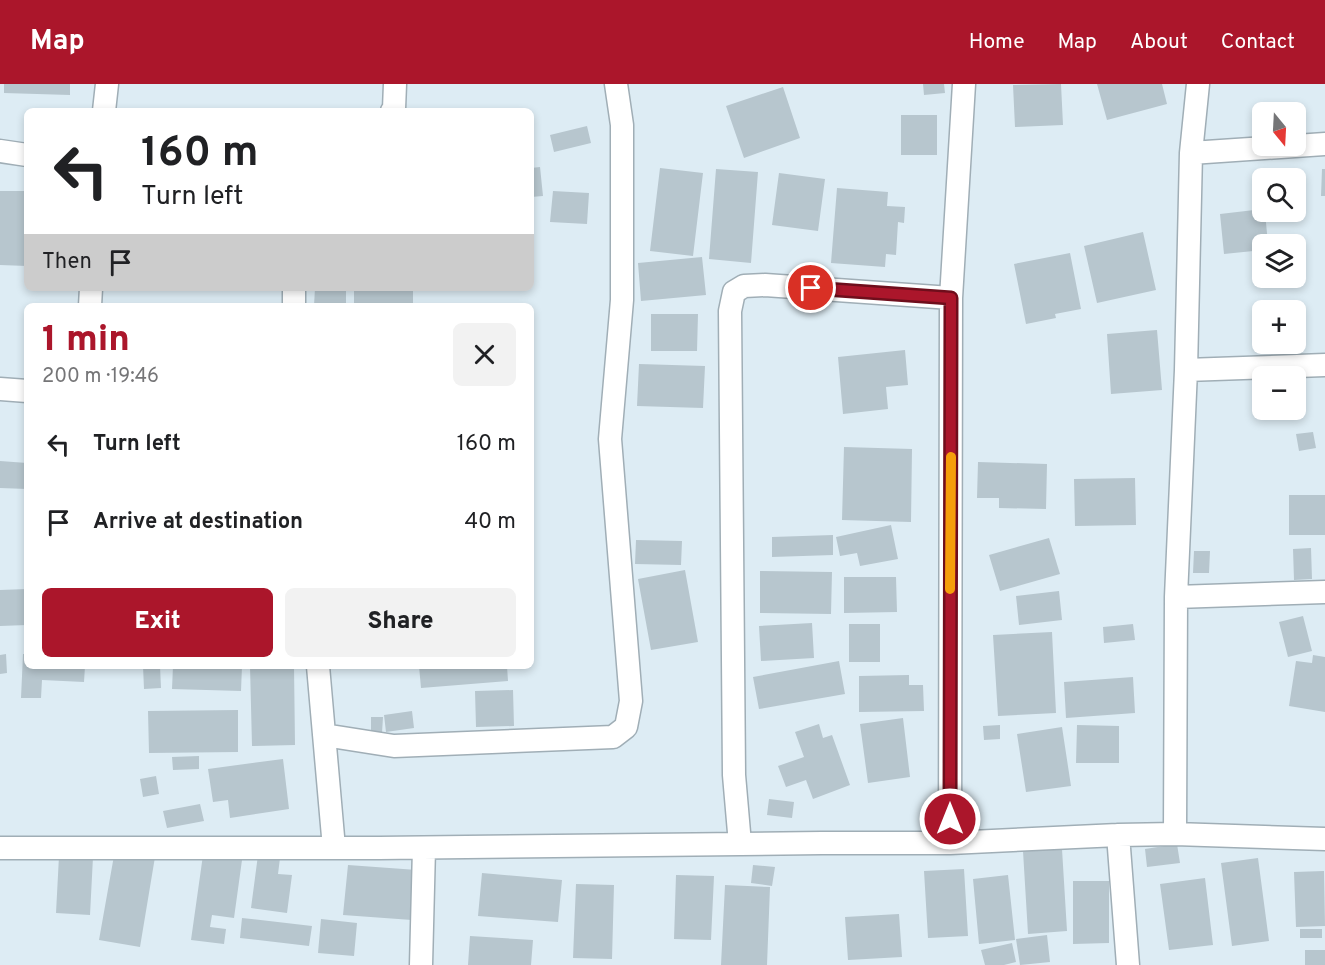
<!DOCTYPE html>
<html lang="en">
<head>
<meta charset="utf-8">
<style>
  body { margin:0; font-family:Overpass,sans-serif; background:#f2f2f2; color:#202124; height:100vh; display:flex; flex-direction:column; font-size:22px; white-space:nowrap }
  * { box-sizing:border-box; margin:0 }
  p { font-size:20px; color:#757577 }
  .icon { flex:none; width:33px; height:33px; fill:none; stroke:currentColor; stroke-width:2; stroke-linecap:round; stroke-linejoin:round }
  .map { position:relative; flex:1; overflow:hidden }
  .panel { position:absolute; left:24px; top:219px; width:510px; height:366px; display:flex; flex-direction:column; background:#fff; border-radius:9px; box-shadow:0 3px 9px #0003 }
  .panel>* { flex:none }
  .guide { position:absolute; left:24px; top:24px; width:510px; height:183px; border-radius:9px; box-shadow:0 3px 9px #0003; background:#fff; color:#202124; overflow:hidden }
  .needle { width:39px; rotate:162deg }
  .controls { position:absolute; left:1252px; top:18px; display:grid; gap:12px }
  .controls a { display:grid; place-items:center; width:54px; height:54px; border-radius:9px; background:#fff; box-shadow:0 3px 9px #0003; font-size:30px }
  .pin { position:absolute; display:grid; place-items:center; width:51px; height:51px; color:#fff; margin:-26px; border:3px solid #fff; border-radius:50%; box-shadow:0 2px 6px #0007 }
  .me { position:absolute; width:66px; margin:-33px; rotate:0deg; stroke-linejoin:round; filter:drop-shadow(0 0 4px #0008) }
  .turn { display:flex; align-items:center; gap:21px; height:126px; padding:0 18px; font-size:27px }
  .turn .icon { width:78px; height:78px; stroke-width:2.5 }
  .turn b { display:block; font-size:42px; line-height:51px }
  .then { display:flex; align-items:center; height:57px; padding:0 18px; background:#0003; gap:12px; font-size:22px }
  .round { display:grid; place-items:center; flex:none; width:63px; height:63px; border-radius:9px; background:#f2f2f2 }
  .summary { display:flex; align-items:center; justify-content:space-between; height:102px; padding:0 18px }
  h1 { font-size:36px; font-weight:800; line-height:45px; color:#ab162b }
  .cta { display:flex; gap:12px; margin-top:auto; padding:12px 18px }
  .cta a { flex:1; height:69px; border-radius:9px; background:#ab162b; color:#fff; font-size:24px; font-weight:800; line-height:69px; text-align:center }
  .cta a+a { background:#f2f2f2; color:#202124 }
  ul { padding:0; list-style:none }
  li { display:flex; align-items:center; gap:18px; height:78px; padding:0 18px }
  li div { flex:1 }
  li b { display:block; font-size:22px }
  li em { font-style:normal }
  header { display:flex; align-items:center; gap:36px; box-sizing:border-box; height:84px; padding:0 30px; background:#ab162b; color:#fff }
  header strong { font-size:28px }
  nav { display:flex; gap:33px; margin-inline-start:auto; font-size:21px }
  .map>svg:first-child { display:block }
</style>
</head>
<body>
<header>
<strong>Map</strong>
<nav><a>Home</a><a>Map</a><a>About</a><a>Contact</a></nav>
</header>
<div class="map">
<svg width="1325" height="881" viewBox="0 0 1325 881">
  <rect width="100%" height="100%" fill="#ddecf4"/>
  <path fill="#b7c6ce" d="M4 0H70V11L4 9Z
    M923 0H944L945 9 924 11Z
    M1061 0 1063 41 1015 43 1013 1Z
    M1097 0H1162L1167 20 1107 36Z
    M783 3 800 54 744 74 726 22Z
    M901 31H937V71H901Z
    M587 42 591 59 554 68 550 51Z
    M540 83 543 112 531 113V84Z
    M660 84 703 89 693 172 650 167Z
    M716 85 758 88 751 179 709 175Z
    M1322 85H1325V112H1321Z
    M779 89 825 95 818 147 772 141Z
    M837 104 888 108 887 122 905 123 904 139 898 138 896 171 886 170 885 183 831 179Z
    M0 107H27V182L0 181Z
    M553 107 589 109 587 140 550 138Z
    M1263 125V128H1265L1268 160H1263V166L1224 170 1220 130Z
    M1143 148 1156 206 1097 219 1084 162Z
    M1070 169 1081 225 1055 230 1056 234 1026 240 1014 180Z
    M702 173 706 211 641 217 638 179Z
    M315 204H346V222H314Z
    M354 204H413V222H354Z
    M651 230H698L697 267H651Z
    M1157 246 1162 306 1111 310 1107 250Z
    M905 266 908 301 886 303 888 325 843 330 838 273Z
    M639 280 705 282 703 324 637 322Z
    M1313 348 1316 364 1299 367 1296 350Z
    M844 363 912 365 911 438 842 436Z
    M0 377 27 379V405L0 404Z
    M978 378 1047 380 1046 425 999 424V414H977Z
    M1135 394 1136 441 1075 442 1074 395Z
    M1289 411H1325V451H1289Z
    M891 441 898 475 860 482 857 469 840 472 836 453Z
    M833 451V471L772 473V453Z
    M1049 454 1060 490 1000 507 989 471Z
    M636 456 682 457 681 481 635 480Z
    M1311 464 1312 495 1294 496 1293 465Z
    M1194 467H1210L1209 489H1193Z
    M685 486 698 558 651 566 638 495Z
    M760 487 832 488 831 530 760 529Z
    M844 493H896L897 528 844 529Z
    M27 505V541L0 542V506Z
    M1059 507 1062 536 1019 541 1016 512Z
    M1303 532 1312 567 1288 573 1279 538Z
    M812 539 814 574 761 577 759 542Z
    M849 540H880V578H849Z
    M1133 540 1135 556 1104 559 1103 543Z
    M1052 548 1056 629 998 632 993 551Z
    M6 570 7 589 0 590V571Z
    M23 570H27V582H85L84 598 42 596 41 614H21Z
    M1313 571 1325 573V628L1289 622 1296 577 1312 579Z
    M839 577 845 610 759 625 753 593Z
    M143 582H160L161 604 144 605Z
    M173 582H242L241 607 172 605Z
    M250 582H294L295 661 252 662Z
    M419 582H507L508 597 421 604Z
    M909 591V601H923L924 627 859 628V592Z
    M1133 593 1135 629 1066 634 1064 598Z
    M513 606 514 642 476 643 475 607Z
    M238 626V668L149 669 148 627Z
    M412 627 414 644 386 648 384 631Z
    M371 633H383L382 649 371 648Z
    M903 634 910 693 868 699 860 640Z
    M819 640 823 654 832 651 850 701 813 715 806 696 786 703 778 682 804 673 795 648Z
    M1000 641V655L984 656 983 642Z
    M1077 641 1119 642V679H1076Z
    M1062 643 1071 702 1026 708 1017 650Z
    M199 672V685L173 686 172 673Z
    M283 675 289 725 230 734 228 716 213 718 208 685Z
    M156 692 159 710 143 713 140 695Z
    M769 715 794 718 792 734 767 731Z
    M200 720 204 737 167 744 163 727Z
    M1177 760 1180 779 1147 783 1145 765Z
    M1062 765 1067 847 1028 850 1023 767Z
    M115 766 155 773 140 863 99 856Z
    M203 771 242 776 234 834 212 831 210 843 226 845 224 860 191 856Z
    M258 771 280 774 278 790 292 791 287 829 251 824Z
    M59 772 93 773 90 831 56 829Z
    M1258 774 1269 857 1232 862 1221 779Z
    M348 781 417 786 412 836 343 831Z
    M753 781 775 783 772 802 751 799Z
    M964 785 968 852 928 854 924 787Z
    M1324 787 1325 842 1296 843 1294 788Z
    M482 789 562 796 558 838 478 832Z
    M676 791 714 792 711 856 674 855Z
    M1008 791 1015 856 979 860 973 795Z
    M1205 794 1213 861 1169 866 1160 800Z
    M1073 797H1109V859L1073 860Z
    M576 800 614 801 612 875 573 874Z
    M725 801 770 803 767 881H721Z
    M899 830 902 873 848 876 845 833Z
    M242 834 312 842 309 862 240 854Z
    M321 835 357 839 354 872 318 869Z
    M1300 845H1322V854H1300Z
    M1047 851 1050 878 1020 881 1016 855Z
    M470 852 533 856 531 881H468Z
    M1012 859 1016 878 1004 881H985L981 866Z
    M1305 866H1325V881H1305Z"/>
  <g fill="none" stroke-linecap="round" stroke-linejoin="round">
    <defs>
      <path id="minor" d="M104 27 107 0
        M392 27 394 25 395 0
        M0 67 27 71
        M1191 69 1325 60
        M294 204V222
        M90 222 91 204
        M1186 286 1325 281
        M0 305 27 307
        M1176 513 1325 508
        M318 582 334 764
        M324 651 394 662 613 653 626 643 631 617 610 355 622 216V41L616 0
        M1175 750 1176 513 1186 286 1191 69 1198 0
        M1118 751 1128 881
        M950 759 951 214 964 0
        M740 760 734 691 730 227 734 208 744 202 765 201 951 214
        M0 764H379L822 759H950L1118 751 1175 750 1325 755
        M421 881 424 764"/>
    </defs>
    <use href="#minor" stroke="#a0aeb6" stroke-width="25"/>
    <use href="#minor" stroke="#fff" stroke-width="22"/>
  </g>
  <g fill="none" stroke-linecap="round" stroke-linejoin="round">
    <defs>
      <path id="route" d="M811 204 951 214 950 735"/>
    </defs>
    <use href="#route" stroke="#6f0e1c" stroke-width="15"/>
    <use href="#route" stroke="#ab162b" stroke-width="10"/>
    <path stroke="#f59e0b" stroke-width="10" d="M950 505 951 373"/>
  </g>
</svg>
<div class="controls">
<a><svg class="needle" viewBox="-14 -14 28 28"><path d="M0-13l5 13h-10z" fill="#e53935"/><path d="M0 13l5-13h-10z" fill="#757577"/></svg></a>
<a><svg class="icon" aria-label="search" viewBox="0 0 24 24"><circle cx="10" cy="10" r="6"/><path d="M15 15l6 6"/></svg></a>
<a><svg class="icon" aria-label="layers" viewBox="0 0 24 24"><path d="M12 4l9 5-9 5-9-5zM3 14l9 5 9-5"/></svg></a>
<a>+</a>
<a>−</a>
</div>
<div class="pin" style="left:811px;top:204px;background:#d93025"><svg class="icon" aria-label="arrive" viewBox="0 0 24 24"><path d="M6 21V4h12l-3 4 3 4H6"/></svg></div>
<svg class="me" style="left:950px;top:735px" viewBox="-20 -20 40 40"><circle r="17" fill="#ab162b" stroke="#fff" stroke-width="3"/><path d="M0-11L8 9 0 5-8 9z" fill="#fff"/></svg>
<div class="guide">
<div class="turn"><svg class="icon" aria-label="left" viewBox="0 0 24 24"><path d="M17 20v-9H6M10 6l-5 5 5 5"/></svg><div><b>160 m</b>Turn left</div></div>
<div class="then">Then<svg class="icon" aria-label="arrive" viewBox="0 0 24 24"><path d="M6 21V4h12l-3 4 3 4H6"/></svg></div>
</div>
<section class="panel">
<div class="summary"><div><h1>1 min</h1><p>200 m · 19:46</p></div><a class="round"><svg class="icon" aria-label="close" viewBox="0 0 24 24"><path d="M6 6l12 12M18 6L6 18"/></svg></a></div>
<ul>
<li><svg class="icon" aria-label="left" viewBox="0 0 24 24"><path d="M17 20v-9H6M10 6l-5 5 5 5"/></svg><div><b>Turn left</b></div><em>160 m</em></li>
<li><svg class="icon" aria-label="arrive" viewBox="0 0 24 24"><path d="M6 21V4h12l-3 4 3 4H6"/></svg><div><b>Arrive at destination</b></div><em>40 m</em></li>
</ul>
<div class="cta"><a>Exit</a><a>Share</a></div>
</section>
</div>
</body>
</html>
